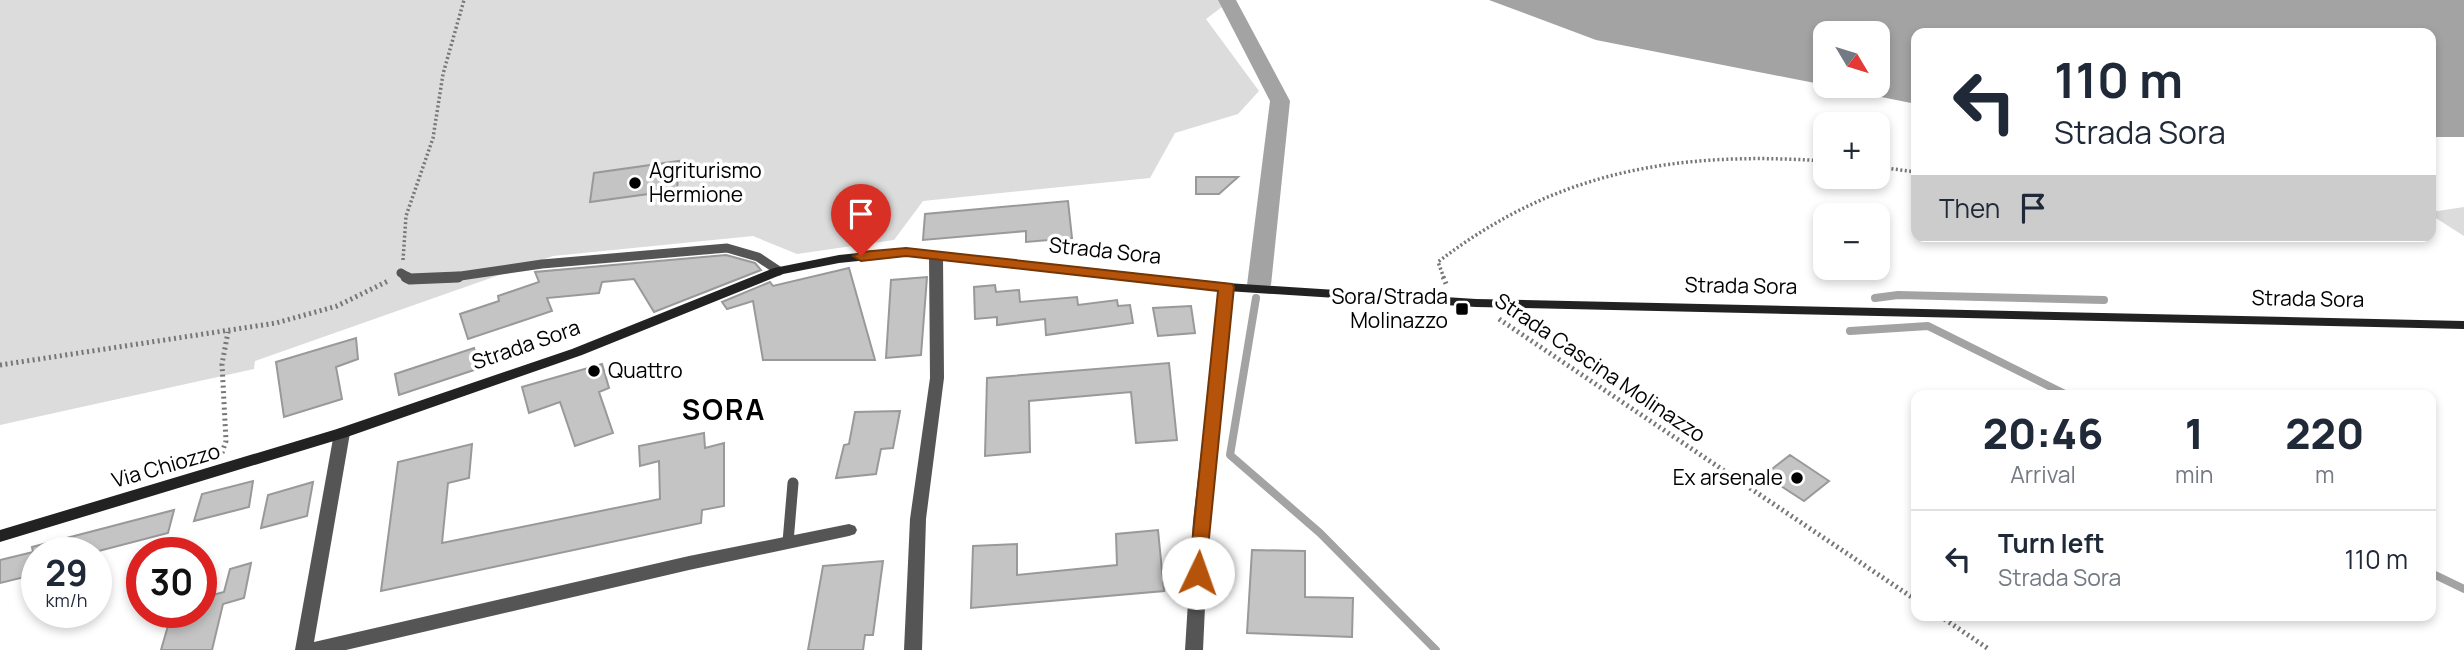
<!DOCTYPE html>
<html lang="en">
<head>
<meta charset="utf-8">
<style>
  body { margin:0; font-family:Manrope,sans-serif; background:#f6f6f7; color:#1f2937; height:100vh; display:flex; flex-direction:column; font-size:26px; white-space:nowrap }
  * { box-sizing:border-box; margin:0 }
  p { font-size:23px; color:#747a83 }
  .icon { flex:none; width:38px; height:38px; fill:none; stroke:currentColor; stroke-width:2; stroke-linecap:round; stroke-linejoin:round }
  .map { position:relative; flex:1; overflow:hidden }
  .sheet { position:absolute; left:1911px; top:390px; width:525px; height:231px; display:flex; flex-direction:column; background:#fff; border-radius:14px; box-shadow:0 4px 10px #0003 }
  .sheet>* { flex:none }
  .guide { position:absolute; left:1911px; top:28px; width:525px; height:214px; border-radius:14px; box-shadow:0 4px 10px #0003; background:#fff; color:#1f2937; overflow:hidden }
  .needle { width:46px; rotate:128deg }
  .controls { position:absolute; left:1813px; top:21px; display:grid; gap:14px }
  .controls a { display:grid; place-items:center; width:77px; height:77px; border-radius:14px; background:#fff; box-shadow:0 4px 10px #0003; font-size:35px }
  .speed { position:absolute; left:21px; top:537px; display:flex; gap:14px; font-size:35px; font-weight:700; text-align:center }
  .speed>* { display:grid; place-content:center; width:91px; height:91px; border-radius:50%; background:#fff; box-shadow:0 4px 10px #0003; line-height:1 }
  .speed small { font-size:18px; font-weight:400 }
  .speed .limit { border:10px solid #d22; background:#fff; color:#111 }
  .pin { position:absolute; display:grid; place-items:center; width:60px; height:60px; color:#fff; margin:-72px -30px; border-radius:50% 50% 50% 0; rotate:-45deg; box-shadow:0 0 7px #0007 }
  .pin .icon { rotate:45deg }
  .me { position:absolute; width:77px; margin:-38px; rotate:3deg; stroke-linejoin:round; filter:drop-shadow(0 0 5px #0008) }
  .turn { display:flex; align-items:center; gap:24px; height:147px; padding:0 28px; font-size:32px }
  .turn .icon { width:91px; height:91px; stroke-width:2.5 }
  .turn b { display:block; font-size:49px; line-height:60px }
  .then { display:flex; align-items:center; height:66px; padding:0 28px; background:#0003; gap:14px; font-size:26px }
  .eta { display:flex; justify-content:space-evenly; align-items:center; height:119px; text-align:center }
  .eta b { font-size:42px; font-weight:800; line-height:49px }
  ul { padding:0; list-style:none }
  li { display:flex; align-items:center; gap:21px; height:98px; padding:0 28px; border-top:2px solid #e0e1e3 }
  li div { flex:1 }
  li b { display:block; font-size:26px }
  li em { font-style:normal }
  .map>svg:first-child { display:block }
</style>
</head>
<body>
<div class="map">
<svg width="2464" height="650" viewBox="0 0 2464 650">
  <rect width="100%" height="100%" fill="#fff"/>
  <path fill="#dcdcdc" d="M0 0H1220L1222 7 1206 19 1259 91 1238 114 1175 133 1150 178 923 201 894 240 797 254 753 236 553 256 255 361 254 369 0 425Z
    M2464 207V236L2431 215V212Z"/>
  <path fill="#a3a3a3" d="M1489 0H2464V137H2431V33H1916V104L1827 86H1878V33H1825V85L1596 40Z"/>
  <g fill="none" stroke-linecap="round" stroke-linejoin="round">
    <path stroke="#a3a3a3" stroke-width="8" d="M1256 298 1230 455 1320 533 1436 650
      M1875 298 1898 295 2104 300
      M1850 331 1928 326 2069 396
      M2431 573 2464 589"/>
    <path fill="#a3a3a3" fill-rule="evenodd" d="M1218 0H1236L1290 101 1271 285 1267 290H1251L1247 285 1270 101Z"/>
  </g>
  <path fill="#c4c4c4" stroke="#999" stroke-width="2" d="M679 161 677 190 590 202 594 173Z
    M1196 177H1238L1219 194H1196Z
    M1068 201 1072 238 1026 242V231L923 240 925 214Z
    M726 255 755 263 761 270 654 312 634 279 602 282 599 293 547 298 552 311 468 339 460 314 499 301 498 296 539 282 535 272Z
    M849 268 875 360H763L753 301 727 309 722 302 770 282 773 286Z
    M927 277 921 355 886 358 891 280Z
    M995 285 996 292 1019 290 1020 302 1077 297 1078 305 1117 300 1118 306 1130 305 1133 323 1046 335 1045 319 997 325V317L975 319 974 287Z
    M1191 306 1195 333 1158 336 1153 308Z
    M356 338 358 359 336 367 342 399 284 417 276 362Z
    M474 348 480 368 399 395 395 374Z
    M1169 363 1177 440 1136 443 1131 392 1029 401 1030 452 985 456 987 378Z
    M602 364 609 388 599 392 613 433 575 446 560 402 529 413 522 387Z
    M900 411 893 448 881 449 876 474 836 478 844 445 849 444 855 412Z
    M704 433 705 448 724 443V506L702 510 701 523 381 591 398 462 472 444 469 478 448 483 442 543 660 499 659 461 640 466 639 446Z
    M1790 455 1829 481 1804 501 1764 475Z
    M253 481 249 507 194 521 202 494Z
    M313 482 307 516 261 528 268 495Z
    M174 510 168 533 91 553H37V574L0 583V560L33 552 32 547Z
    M1158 530 1164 591 971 608 973 546 1017 544V575L1117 565 1116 534Z
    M1252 550 1305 551V597L1353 598 1352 637 1247 633Z
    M883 561 873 635H865L863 650H808L823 566Z
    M251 563 244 598 223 604 212 650H161L172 612H201V598L224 592 230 569Z"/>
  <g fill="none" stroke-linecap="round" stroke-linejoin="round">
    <path stroke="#777" stroke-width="3.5" stroke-dasharray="2 2.5" stroke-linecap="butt" d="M1878 167 1916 172
      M403 260 406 216 433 138 443 74 464 0
      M1444 278 1438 262C1557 170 1678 151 1825 161"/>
    <path stroke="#777" stroke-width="5" stroke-dasharray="2 3.5" stroke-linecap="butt" d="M1443 277 1447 286
      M1499 319 1916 600
      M0 365 276 323 337 306 390 280
      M222 453 226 441 222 364 228 332
      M1940 616 1990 650"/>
    <path stroke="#555" stroke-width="9" d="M401 273 409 278
      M447 278 542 264 727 248 758 257 779 271"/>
    <path stroke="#555" stroke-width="11" d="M406 277 410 279 458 277
      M788 542 793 483"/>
    <path fill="#555" fill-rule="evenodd" d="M936 252 943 256 944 378 926 519 922 650H904L910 519 930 378 929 256Z
      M1227 283 1234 287 1209 521 1203 650H1185L1193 521 1220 287Z
      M342 428 347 429 350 433 314 642 689 556 849 524 855 526 857 530 855 534 849 536 689 570 346 650H295L334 433 337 429Z"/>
    <path fill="#222" fill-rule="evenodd" d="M906 248 1227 283 1476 299 2464 321V329L1476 307 1227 291 906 256 839 263 783 274 582 355 347 437 0 542V530L337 429 572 349 774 268 839 255Z"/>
  </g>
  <path fill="#b45309" stroke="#753606" stroke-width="2" d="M906 248 1232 284 1234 287 1205 578H1192L1189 573 1218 291 906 256 861 261 853 256 861 252Z"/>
  <g fill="#000" stroke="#fff" stroke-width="2.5">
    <circle cx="635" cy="183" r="7"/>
    <rect x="1455" y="302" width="14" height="14" rx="3.5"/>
    <circle cx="594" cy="371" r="7"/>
    <circle cx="1797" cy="478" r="7"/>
  </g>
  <g text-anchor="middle" stroke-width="7" stroke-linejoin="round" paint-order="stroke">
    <g font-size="21" fill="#000" stroke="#fff" text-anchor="start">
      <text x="649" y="178">Agriturismo<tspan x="649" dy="24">Hermione</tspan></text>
      <text x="1448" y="304" text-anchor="end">Sora/Strada<tspan x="1448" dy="24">Molinazzo</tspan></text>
      <text x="608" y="378">Quattro</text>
      <text x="1783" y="485" text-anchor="end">Ex arsenale</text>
    </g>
    <g font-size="21" fill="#000" stroke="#fff">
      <text transform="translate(1105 251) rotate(6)" y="7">Strada Sora</text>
      <text transform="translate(1741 286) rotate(1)" y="7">Strada Sora</text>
      <text transform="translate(2308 299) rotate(1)" y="7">Strada Sora</text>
      <text transform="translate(526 345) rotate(-19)" y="7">Strada Sora</text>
      <text transform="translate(1600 368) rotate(34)" y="7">Strada Cascina Molinazzo</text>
      <text transform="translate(166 466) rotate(-16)" y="7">Via Chiozzo</text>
    </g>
    <g font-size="28" font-weight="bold" letter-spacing="2" fill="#000" stroke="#fff">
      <text x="724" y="420">SORA</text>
    </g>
  </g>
</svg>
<div class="controls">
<a><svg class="needle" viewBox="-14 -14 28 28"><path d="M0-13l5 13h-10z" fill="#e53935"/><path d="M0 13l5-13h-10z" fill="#747a83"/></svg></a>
<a>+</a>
<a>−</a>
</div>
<div class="speed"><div>29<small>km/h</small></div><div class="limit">30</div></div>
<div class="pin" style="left:861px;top:256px;background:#d93025"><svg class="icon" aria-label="arrive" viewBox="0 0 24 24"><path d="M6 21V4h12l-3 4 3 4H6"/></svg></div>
<svg class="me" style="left:1198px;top:573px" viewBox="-20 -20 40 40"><circle r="19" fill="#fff"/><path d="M0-13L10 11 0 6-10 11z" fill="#b45309"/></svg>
<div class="guide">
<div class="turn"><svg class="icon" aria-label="left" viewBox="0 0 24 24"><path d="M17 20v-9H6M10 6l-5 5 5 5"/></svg><div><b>110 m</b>Strada Sora</div></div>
<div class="then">Then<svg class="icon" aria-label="arrive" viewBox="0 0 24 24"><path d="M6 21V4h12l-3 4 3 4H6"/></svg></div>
</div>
<section class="sheet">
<div class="eta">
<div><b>20:46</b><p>Arrival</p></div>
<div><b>1</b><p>min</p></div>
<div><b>220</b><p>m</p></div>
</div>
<ul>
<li><svg class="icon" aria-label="left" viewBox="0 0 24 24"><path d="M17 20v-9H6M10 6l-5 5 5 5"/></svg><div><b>Turn left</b><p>Strada Sora</p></div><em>110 m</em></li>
</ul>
</section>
</div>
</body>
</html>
